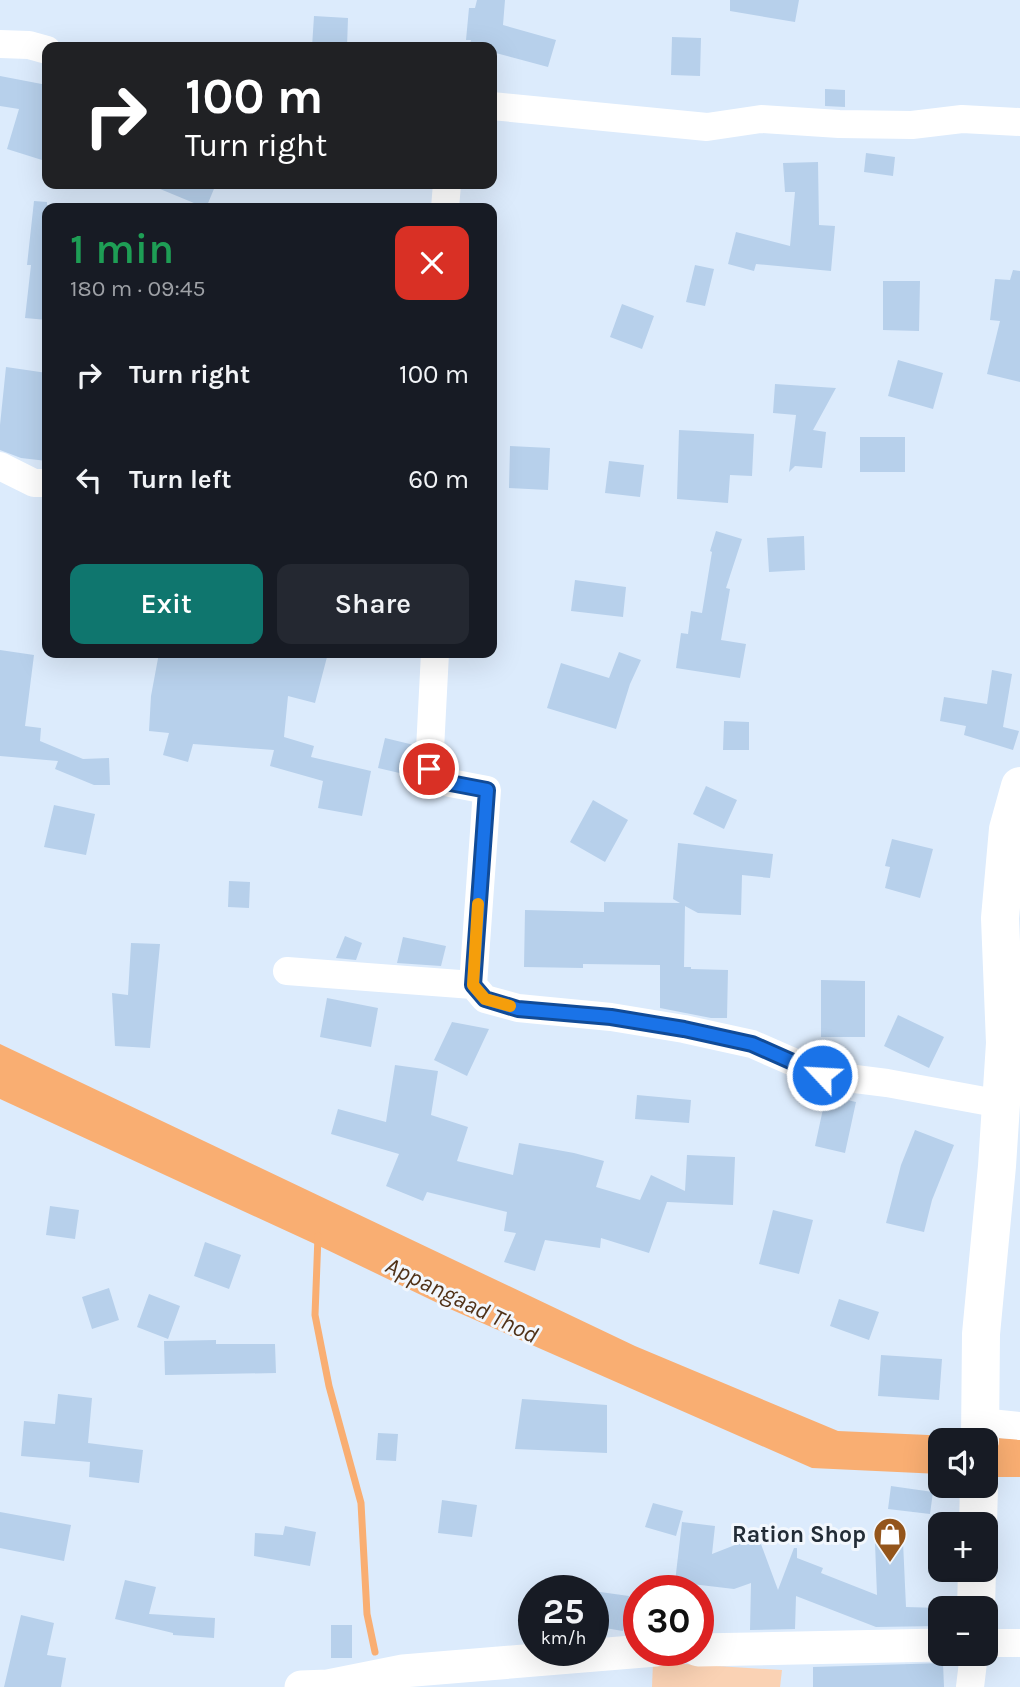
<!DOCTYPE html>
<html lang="en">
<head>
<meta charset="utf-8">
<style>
  body { margin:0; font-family:Karla,sans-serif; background:#242831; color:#f1f3f6; height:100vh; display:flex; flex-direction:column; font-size:26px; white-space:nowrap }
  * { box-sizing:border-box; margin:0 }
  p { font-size:23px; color:#9ea1a6 }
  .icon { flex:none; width:38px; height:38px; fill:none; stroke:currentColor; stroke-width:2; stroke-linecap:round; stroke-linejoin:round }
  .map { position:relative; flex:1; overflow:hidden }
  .drawer { position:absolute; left:42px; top:203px; width:455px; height:455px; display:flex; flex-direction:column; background:#171b24; border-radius:14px; box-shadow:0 7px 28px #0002 }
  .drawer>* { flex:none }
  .top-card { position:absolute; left:42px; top:42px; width:455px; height:147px; border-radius:14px; box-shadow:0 7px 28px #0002; background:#202124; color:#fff; overflow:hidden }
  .tools { position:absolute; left:928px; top:1428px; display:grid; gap:14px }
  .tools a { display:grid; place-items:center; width:70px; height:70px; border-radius:14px; background:#171b24; box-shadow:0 7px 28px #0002; font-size:35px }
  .speed { position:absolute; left:518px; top:1575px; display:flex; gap:14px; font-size:35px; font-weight:700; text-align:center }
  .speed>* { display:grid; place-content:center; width:91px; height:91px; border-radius:50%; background:#171b24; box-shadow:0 7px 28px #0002; line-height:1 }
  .speed small { font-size:18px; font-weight:400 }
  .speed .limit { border:10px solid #d22; background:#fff; color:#111 }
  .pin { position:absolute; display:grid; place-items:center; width:60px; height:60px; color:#fff; margin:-30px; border:4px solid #fff; border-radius:50%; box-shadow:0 2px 7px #0007 }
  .me { position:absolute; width:77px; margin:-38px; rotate:295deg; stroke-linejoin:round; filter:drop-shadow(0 0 5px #0008) }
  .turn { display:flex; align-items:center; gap:24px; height:147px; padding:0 28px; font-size:32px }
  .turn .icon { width:91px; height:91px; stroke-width:2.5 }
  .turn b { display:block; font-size:49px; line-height:60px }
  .round { display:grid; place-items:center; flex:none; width:74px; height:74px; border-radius:14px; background:#242831 }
  .overview { display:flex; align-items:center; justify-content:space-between; height:119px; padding:0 28px }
  h1 { font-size:42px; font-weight:600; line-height:52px; color:#1e9e55 }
  .action { display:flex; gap:14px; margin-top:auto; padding:14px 28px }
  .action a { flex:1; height:80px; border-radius:14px; background:#0f766e; color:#fff; font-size:28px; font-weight:600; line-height:80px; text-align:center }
  .action a+a { background:#242831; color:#f1f3f6 }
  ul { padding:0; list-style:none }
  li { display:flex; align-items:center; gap:21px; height:105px; padding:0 28px }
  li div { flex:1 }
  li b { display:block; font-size:26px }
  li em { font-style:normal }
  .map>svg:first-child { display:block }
</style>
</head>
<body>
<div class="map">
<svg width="1020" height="1687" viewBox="0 0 1020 1687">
  <rect width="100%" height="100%" fill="#dcebfc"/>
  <path fill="#fad2b4" d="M653 1662 782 1670 780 1687H652Z"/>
  <path fill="#f9ae72" d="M0 1044 635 1346 838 1431 1020 1439V1477H985V1440H940V1474L812 1468 450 1309 317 1245 0 1099Z"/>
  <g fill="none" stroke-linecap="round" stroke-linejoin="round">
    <path stroke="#f9ae72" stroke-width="7" d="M318 1236 315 1315 329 1386 361 1503 367 1614 375 1652"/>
  </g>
  <path fill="#b7d0eb" d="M477 0H505L503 25 556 40 548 67 492 52V47H469L471 40H466L469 8H475Z
    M730 0H799L795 22 730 11Z
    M314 16 348 18 347 47H312Z
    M672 37 701 38 700 76 671 75Z
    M0 76 47 85V142L42 160 7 149 19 109 0 106Z
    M825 89 845 90V107L825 106Z
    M866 153 895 157 893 176 864 172Z
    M818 162 819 225 835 226 831 271 756 264 754 271 728 264 736 232 790 246 795 192H785L783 163Z
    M148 184H216L206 208Z
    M34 201 47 202V320L25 318 31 265H27Z
    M695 265 714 269 705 306 686 302Z
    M1013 270 1020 271V382L987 374 1000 321 990 320 995 279 1010 280Z
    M883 281H920L919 331 883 330Z
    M622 304 654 316 642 349 610 337Z
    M898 360 943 373 933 409 888 396Z
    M6 367 47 373V461L21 458 0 450V425Z
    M775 384 836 388 813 430 826 432 822 468 795 466 789 472 796 415 773 413Z
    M679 430 754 434 752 476 730 475 728 503 677 499Z
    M860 437H905V472H860Z
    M510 446 550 448 548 490 509 488Z
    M609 461 644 465 640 497 605 493Z
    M716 531 742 539 726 588 730 589 721 640 746 644 740 678 676 668 681 633 688 634 691 611 702 613 712 552 710 551Z
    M804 536 805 570 769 572 767 538Z
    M575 580 626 587 623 617 571 611Z
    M0 650 34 655 25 726 41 728 40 741 83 759 109 758 110 785H94L55 769 58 761 0 756Z
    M619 652 641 660 630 684 616 729 547 708 561 663 609 678Z
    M159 653H311L327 657 315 703 288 696 284 737 314 746 311 757 371 771 362 816 318 808 323 781 270 766 274 750 193 744 188 762 163 755 169 733 149 731 151 696Z
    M992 670 1012 674 1003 727 1019 731 1013 750 964 735 966 726 940 721 944 697 987 704Z
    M724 721 749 722V750H723Z
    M385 738 414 745 408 775 378 768Z
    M706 786 737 800 724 829 693 814Z
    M593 800 628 820 605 862 570 842Z
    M54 805 95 814 86 855 44 847Z
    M892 839 933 849 920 898 885 888 890 867 885 866Z
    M678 843 773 854 770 878 742 875 741 915 698 913 685 906 684 967H691V969L728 970 727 1018H711L660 1008V965L583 964V968L524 967 525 910 604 912V902L680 903 673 899Z
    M229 881 250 882 249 908 228 907Z
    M345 936 362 943 356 960 336 958Z
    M403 937 446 946 441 966 397 963Z
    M131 943 160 944 150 1048 115 1046 112 993 128 995Z
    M821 980 865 981V1037H821Z
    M327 998 378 1008 371 1047 320 1037Z
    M898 1015 944 1037 929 1068 884 1046Z
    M452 1022 489 1029 467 1076 434 1060Z
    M395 1065 438 1071 431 1115 468 1127 457 1161 513 1175 519 1143 574 1153 604 1161 596 1187 640 1200 651 1175 685 1191 687 1155 735 1157 733 1205 667 1202 649 1253 601 1238 600 1248 545 1240 535 1271 504 1262 516 1233 504 1231 507 1212 427 1192 423 1201 386 1186 399 1154 331 1134 338 1109 386 1122Z
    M637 1095 691 1100 689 1123 635 1119Z
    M826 1095 856 1102 845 1153 815 1146Z
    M915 1130 954 1145 932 1200 924 1232 886 1223 901 1165Z
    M50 1206 79 1210 75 1239 46 1235Z
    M773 1210 813 1220 799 1274 759 1264Z
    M205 1242 241 1255 229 1289 194 1276Z
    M109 1288 119 1320 92 1329 82 1297Z
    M149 1294 180 1306 168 1339 137 1327Z
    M839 1299 879 1312 869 1340 830 1326Z
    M216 1340V1344H275L276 1373 165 1375 164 1341Z
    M881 1355 942 1359 939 1400 878 1396Z
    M58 1394 92 1398 88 1443 143 1450 139 1483 89 1477 90 1462 21 1456 24 1421 55 1424Z
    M522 1399 607 1405V1453L515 1449Z
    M378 1433 398 1434 396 1461 376 1460Z
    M891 1486 933 1492 930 1514 888 1509Z
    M442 1500 477 1505 472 1537 438 1533Z
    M653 1503 683 1511 676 1536 645 1527Z
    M0 1512 71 1525 64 1561 0 1548Z
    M682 1522 715 1526 712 1554 758 1536 778 1590 794 1548H797V1558L823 1568 821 1573 877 1595 875 1543 903 1542 906 1607 940 1608V1626L876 1627 796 1596 795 1629 750 1630 751 1583 734 1589 675 1582Z
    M285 1526 316 1532 310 1566 254 1556 255 1533 283 1535Z
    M125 1580 156 1587 149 1614 215 1618 214 1638 173 1635V1633L115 1619Z
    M593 1591 629 1596 623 1631 593 1626Z
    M21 1615 54 1623 47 1655 66 1658 61 1687H4Z
    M331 1625H352V1658H331Z
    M943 1663 944 1687H813V1667Z"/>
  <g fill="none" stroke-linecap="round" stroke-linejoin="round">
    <path stroke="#fff" stroke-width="28" d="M0 44 29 45 47 50
      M492 106 707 127 761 119 839 124 912 125 962 119 1020 122
      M445 208 447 184
      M0 466 34 483H47
      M435 653 429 769 445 782 487 790 473 985 485 999 518 1008 611 1017 684 1029 752 1044 823 1075 887 1083 1001 1104
      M287 971 473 985
      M980 1436 990 1423 1020 1426
      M985 1643H1020
      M970 1687 974 1654"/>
    <path stroke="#fff" stroke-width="33" d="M698 1650 940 1645
      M301 1687 328 1686 403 1671 656 1650"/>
    <path stroke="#fff" stroke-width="38" d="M980 1440 981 1334 997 1166 1005 1043 1000 918 1008 829 1020 786
      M978 1524 979 1486
      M976 1608 977 1570"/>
  </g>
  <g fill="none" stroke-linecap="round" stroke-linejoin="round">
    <defs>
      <path id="route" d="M429 769 445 782 487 790 473 985 485 999 518 1009 611 1017 684 1029 752 1044 822 1075"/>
    </defs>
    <use href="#route" stroke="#114b97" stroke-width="18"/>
    <use href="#route" stroke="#1a73e8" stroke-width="12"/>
    <path stroke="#f59e0b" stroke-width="12" d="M478 904 473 985 485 999 510 1006"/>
  </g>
  <defs>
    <symbol id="shop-pin" viewBox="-11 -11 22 30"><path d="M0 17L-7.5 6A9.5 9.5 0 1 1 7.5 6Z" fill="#94551b" stroke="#f2f7fd"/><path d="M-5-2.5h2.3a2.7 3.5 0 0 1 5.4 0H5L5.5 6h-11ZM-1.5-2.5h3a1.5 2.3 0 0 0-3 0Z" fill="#fff"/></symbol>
  </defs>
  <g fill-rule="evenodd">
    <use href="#shop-pin" x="871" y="1515" width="38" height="52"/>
  </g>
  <g text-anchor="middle" stroke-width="6" stroke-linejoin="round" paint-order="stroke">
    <g font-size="23" font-weight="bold" fill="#232d37" stroke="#f2f7fd" text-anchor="end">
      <text x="866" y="1542">Ration Shop</text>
    </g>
    <g font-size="24" font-style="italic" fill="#503218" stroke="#f2f7fd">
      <text transform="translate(462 1300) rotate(26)" y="8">Appangaad Thod</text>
    </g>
  </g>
</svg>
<div class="tools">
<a><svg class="icon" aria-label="sound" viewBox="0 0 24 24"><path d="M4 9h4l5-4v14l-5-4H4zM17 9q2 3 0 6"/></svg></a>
<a>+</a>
<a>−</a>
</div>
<div class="speed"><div>25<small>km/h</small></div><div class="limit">30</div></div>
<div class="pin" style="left:429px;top:769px;background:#d93025"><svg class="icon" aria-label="arrive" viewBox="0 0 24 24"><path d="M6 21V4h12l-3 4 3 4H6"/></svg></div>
<svg class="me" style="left:822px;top:1075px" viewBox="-20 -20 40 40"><circle r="17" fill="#1a73e8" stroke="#fff" stroke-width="3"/><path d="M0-11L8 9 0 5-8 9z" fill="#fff"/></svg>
<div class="top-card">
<div class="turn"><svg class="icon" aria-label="right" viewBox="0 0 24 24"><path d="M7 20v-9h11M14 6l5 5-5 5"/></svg><div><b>100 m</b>Turn right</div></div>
</div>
<section class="drawer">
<div class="overview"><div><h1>1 min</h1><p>180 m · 09:45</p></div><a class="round" style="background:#d93025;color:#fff"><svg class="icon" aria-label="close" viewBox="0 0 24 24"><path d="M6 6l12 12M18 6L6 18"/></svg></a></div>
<ul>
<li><svg class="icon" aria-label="right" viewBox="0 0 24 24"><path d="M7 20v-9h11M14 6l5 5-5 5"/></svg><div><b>Turn right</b></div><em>100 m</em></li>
<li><svg class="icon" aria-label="left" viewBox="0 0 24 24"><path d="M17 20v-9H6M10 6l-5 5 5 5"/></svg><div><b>Turn left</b></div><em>60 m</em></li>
</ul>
<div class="action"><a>Exit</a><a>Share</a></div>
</section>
</div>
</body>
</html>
